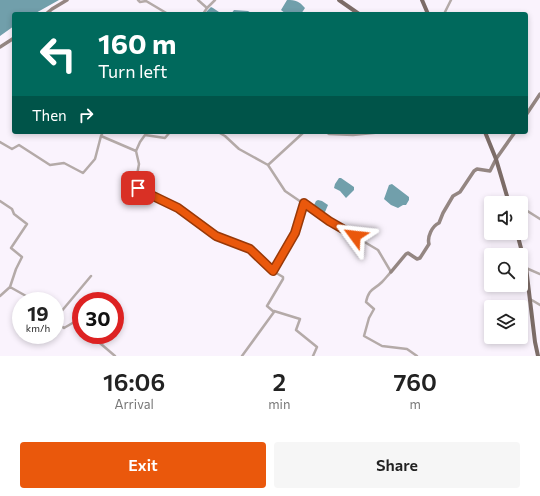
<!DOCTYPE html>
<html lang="en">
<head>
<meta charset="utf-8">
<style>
  body { margin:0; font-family:Commissioner,sans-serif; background:#f6f6f6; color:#222; height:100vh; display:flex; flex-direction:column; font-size:15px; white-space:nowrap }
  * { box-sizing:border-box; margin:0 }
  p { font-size:13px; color:#767676 }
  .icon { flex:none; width:22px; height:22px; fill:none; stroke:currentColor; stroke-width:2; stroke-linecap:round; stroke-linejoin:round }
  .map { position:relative; height:356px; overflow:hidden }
  .side { display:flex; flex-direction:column; background:#fff; flex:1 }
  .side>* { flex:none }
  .hud { position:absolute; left:12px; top:12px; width:516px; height:122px; border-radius:4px; box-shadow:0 2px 6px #0003; background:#00695c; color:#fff; overflow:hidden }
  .fabs { position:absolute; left:484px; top:196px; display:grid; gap:8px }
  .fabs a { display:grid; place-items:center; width:44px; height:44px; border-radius:4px; background:#fff; box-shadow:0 2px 6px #0003; font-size:20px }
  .speed { position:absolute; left:12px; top:292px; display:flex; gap:8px; font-size:20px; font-weight:700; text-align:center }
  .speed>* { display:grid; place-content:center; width:52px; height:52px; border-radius:50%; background:#fff; box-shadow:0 2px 6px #0003; line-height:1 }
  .speed small { font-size:10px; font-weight:400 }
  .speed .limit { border:6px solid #d22; background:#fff; color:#111 }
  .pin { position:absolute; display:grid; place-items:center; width:34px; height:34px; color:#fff; margin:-17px; border-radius:8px; box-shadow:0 2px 6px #0006 }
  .me { position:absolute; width:44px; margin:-22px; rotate:300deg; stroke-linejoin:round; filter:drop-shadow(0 0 3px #0008) }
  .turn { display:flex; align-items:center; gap:14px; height:84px; padding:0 20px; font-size:18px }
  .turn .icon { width:52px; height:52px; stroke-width:2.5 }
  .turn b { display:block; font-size:28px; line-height:34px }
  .then { display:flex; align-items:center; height:38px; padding:0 20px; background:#0003; gap:8px; font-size:15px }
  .eta { display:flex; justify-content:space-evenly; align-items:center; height:68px; text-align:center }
  .eta b { font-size:24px; font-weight:600; line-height:28px }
  .primary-button { display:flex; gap:8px; margin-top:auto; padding:8px 20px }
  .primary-button a { flex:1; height:46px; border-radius:4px; background:#ea580c; color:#fff; font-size:16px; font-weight:600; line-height:46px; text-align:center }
  .primary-button a+a { background:#f6f6f6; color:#222 }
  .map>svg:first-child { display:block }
</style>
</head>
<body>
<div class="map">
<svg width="540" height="356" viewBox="0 0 540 356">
  <rect width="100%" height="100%" fill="#faf3fd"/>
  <path fill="#719fab" d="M0 0H59L34 14H14V26L0 36Z
    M287 0C296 0 299 1 305 8L301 14H286L281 10Z
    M211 7 213 8 222 14H204Z
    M234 10 248 11 253 14H231Z
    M339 178H341L354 187V190L346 198 340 191 334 188 335 184Z
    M392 184 409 197V200L406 205H403L398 208 391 205 384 199 389 185Z
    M318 200 322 201 328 205 325 212H320L313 207 316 201Z"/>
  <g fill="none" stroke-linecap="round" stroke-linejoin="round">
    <path stroke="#b4aaa8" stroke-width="2.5" d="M138 0 140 2 146 1 168 14
      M198 0 207 8 215 0
      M203 14 207 8
      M444 14 451 0
      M218 132 225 136 239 149 268 165 304 132
      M326 132 329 134 353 135 383 132
      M101 136 103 132
      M0 142 12 149 19 145 50 165 64 163 83 173 95 159 101 136 136 151 140 142 145 135 165 138 170 132
      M136 151 139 164 137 175 138 187 149 194 178 208 216 236 250 249 273 271
      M268 165 285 191 329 221 378 250 391 272C388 275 385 279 382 282 374 290 369 288 366 302L374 309 369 318 364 336 382 346 407 349 417 356
      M508 198 516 203
      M0 201 12 209 14 214 27 224 11 248 22 257 16 269 10 287
      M521 207 540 219
      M526 268 540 274
      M0 296 10 287 35 301
      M530 299 540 305
      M274 311 300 319 296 330 317 347 313 356
      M55 319 91 276
      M55 322 64 328 76 321 79 324 81 329
      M87 335 101 344 115 356
      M32 341 39 335
      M242 356 274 312 267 306 283 279V277L273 271 295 233 304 203"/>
    <path stroke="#948682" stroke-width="3.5" d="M46 14 52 9 67 0
      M0 47 14 38
      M526 115 540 94
      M391 272 406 254 408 253 417 259 420 258 429 244C427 237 432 226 439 223L443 213 453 196 460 192 474 171 477 169 490 171 496 159 515 132"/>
    <path stroke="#7c6c67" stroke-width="4" d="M339 0 359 14
      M422 0 428 14
      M485 132 496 159 509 203
      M517 233 526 267 535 342 538 356"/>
  </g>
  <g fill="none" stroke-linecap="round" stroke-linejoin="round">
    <defs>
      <path id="route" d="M138 188 149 194 178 208 216 236 250 249 273 271 295 233 304 203 329 221 355 236"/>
    </defs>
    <use href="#route" stroke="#983908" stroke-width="10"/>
    <use href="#route" stroke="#ea580c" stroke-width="7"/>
  </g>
</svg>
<div class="fabs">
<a><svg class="icon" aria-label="sound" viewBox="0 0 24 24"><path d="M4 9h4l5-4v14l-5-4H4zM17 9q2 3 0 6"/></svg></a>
<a><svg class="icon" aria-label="search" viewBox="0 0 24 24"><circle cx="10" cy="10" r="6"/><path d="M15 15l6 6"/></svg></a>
<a><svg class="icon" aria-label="layers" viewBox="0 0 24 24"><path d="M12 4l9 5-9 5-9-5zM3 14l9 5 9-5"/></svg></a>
</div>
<div class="speed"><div>19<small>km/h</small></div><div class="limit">30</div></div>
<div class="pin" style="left:138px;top:188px;background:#d93025"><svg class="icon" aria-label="arrive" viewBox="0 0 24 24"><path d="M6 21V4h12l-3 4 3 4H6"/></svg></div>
<svg class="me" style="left:355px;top:236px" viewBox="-20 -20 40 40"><path d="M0-17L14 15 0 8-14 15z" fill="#ea580c" stroke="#fff" stroke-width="4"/></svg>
<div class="hud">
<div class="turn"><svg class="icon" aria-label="left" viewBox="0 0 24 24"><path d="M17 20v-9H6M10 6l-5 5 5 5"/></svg><div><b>160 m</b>Turn left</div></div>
<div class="then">Then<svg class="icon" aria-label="right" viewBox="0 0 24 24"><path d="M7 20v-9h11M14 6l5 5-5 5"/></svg></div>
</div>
</div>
<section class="side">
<div class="eta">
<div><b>16:06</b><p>Arrival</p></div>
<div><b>2</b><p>min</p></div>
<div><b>760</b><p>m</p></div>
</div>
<div class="primary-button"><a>Exit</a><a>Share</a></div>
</section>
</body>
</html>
